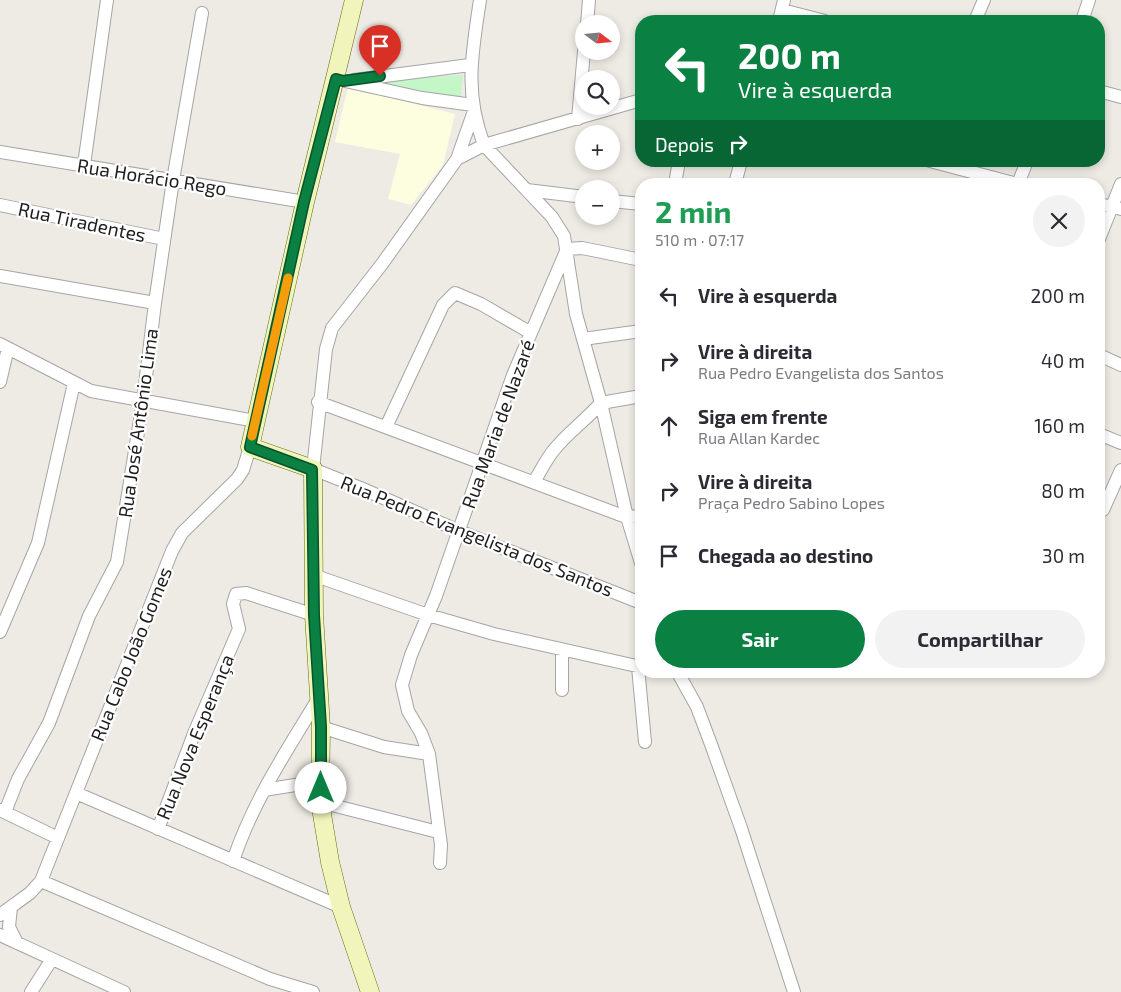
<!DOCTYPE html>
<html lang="pt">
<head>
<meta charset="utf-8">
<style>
  body { margin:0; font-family:"Exo 2",sans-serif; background:#f2f2f3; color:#2b2b33; height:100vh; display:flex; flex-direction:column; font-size:19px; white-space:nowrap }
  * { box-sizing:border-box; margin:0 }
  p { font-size:16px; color:#7c7c81 }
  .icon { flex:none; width:28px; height:28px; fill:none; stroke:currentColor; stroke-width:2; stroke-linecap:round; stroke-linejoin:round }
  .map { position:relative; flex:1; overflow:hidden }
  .panel { position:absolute; left:635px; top:178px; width:470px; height:500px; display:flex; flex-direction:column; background:#fff; border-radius:20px; box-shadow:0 2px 8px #0003 }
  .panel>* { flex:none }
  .top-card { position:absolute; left:635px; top:15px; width:470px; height:152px; border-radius:20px; box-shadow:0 2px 8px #0003; background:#0b8043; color:#fff; overflow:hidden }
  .needle { width:32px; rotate:106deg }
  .fabs { position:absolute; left:575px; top:15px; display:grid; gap:10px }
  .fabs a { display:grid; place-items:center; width:45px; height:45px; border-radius:50%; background:#fff; box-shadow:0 2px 8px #0003; font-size:25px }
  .pin { position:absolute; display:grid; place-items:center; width:42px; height:42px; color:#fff; margin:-51px -21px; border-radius:50% 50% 50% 0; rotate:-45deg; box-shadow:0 0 5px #0007 }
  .pin .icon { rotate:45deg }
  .me { position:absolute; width:55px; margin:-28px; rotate:0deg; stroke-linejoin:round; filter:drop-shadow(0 0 4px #0008) }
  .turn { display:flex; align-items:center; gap:18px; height:105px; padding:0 20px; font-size:22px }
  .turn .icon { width:65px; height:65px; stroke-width:2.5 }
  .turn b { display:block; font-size:35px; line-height:42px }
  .then { display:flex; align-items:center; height:48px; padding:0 20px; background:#0003; gap:10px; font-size:19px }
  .round { display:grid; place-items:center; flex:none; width:52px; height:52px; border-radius:26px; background:#f2f2f3 }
  .summary { display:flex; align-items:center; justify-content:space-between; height:85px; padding:0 20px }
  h1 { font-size:30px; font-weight:700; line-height:38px; color:#1e9e55 }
  .primary-button { display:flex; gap:10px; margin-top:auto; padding:10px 20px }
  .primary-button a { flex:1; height:58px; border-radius:30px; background:#0b8043; color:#fff; font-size:20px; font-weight:700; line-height:58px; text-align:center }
  .primary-button a+a { background:#f2f2f3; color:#2b2b33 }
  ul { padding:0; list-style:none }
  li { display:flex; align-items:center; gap:15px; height:65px; padding:0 20px }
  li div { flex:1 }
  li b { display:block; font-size:19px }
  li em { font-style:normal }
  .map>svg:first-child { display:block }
</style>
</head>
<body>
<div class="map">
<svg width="1121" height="992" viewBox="0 0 1121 992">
  <rect width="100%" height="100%" fill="#eeebe4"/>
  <path fill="#fdfddf" d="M348 87 455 114 443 165 411 205 388 199 400 154 335 142Z"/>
  <path fill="#c4f6c8" d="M463 75 460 100 373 81Z"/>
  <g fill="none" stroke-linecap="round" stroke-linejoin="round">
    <defs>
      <path id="street" d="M480 0C472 53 464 93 484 145L457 159 382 264 332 328 326 349 313 469 363 489 459 531 641 603
        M782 10 825 21
        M779 21 784 0
        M975 21 984 0
        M1082 21 1089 0
        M587 24 589 0
        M336 79 422 98 473 105
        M354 80 470 65
        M1099 91 1121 97
        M641 100 484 145 552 217 564 236 576 314 601 403 627 517 641 563
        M578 119 584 51
        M0 152 305 202
        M457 159 474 111
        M930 161 1017 184
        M84 165 107 0
        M675 184 679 161
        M735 184 741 161
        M1018 184 1027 161
        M527 190 584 197
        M611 201 641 204
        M1099 204 1121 209
        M0 205 164 239
        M1099 239 1121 184
        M567 249 582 248 641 260
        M0 276 155 303
        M583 339 641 331
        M0 344 91 391 256 421
        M1099 355 1121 365
        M0 382 8 348
        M318 402 618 514 627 517 641 516
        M386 427 443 305 455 293 481 304 531 333
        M1099 434 1121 443
        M534 482C540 472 546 460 553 451 567 433 586 420 601 403L641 396
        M1103 510 1121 470
        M313 575 428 615 494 634 641 667
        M0 632 38 543 74 383
        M638 667 645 742
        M677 671 697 707 712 747 741 828 794 992
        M562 690V651
        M321 727 384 747 429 754
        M264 790 320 781
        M76 793 341 907
        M320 802 438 832
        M0 810 58 838
        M5 812 18 779 49 723 89 616 117 562 143 401 155 303 173 180 202 13
        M158 829 195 731 239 629 233 604 236 594 246 593 314 615
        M233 861C253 801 287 750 320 696
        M440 863 441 845 429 754 421 733 408 711 402 685 411 655 436 596 513 375 567 249
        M41 881 270 979 313 992
        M11 907 9 927 17 943
        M0 915 30 893 41 881 172 551 182 533 237 479 243 470 250 447
        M0 935 124 992
        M31 992 52 959"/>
      <path id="secondary" d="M354 0 305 202 250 447 313 469 314 615 321 727 320 802 330 862 341 907 370 992"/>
    </defs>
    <use href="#street" stroke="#a5a5a5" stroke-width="14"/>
    <use href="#secondary" stroke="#626d0c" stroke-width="19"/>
    <use href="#street" stroke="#fff" stroke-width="12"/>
    <use href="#secondary" stroke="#f2f5bb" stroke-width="18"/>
  </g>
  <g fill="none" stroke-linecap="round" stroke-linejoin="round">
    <defs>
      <path id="route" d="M321 788V727L314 615 312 470 250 447 304 202 336 79 343 81 380 76"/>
    </defs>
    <use href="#route" stroke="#07532c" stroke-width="12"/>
    <use href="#route" stroke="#0b8043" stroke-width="9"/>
    <path stroke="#f59e0b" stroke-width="9" d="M252 436 288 278"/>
  </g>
  <g text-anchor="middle" stroke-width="4.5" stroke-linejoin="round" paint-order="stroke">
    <g font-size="19" fill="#1e1e1e" stroke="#fff">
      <text transform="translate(152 177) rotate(9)" y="7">Rua Horácio Rego</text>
      <text transform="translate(82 222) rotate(12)" y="7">Rua Tiradentes</text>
      <text transform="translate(138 423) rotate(-82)" y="7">Rua José Antônio Lima</text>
      <text transform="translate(498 424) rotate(-70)" y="7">Rua Maria de Nazaré</text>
      <text transform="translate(477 536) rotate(22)" y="7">Rua Pedro Evangelista dos Santos</text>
      <text transform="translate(131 654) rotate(-68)" y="7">Rua Cabo João Gomes</text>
      <text transform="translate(195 737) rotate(-68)" y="7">Rua Nova Esperança</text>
    </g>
  </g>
</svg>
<div class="fabs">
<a><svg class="needle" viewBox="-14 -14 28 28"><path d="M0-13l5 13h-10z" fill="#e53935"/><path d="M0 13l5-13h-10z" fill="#7c7c81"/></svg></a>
<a><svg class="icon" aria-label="search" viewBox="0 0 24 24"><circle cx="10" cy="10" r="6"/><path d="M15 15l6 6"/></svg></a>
<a>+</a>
<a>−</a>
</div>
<div class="pin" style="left:380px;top:76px;background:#d93025"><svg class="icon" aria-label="arrive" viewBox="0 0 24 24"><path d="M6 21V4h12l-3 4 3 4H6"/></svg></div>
<svg class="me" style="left:321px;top:788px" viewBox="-20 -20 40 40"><circle r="19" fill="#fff"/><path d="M0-13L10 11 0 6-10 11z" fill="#0b8043"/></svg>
<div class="top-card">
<div class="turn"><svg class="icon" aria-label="left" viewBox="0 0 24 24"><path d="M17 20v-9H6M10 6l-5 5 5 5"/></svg><div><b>200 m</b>Vire à esquerda</div></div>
<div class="then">Depois<svg class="icon" aria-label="right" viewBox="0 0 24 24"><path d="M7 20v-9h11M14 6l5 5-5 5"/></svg></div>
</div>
<section class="panel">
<div class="summary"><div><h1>2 min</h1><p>510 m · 07:17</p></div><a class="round"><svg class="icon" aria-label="close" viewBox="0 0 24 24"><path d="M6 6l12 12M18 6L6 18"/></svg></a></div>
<ul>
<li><svg class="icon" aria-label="left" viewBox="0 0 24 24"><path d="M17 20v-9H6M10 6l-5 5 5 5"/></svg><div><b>Vire à esquerda</b></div><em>200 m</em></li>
<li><svg class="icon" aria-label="right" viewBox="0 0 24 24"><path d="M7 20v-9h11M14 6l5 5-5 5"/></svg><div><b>Vire à direita</b><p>Rua Pedro Evangelista dos Santos</p></div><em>40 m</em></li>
<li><svg class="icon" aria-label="ahead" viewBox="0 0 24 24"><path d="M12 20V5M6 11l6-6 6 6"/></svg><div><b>Siga em frente</b><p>Rua Allan Kardec</p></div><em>160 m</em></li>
<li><svg class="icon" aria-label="right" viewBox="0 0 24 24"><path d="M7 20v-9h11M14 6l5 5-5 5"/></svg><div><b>Vire à direita</b><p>Praça Pedro Sabino Lopes</p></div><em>80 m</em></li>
<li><svg class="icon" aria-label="arrive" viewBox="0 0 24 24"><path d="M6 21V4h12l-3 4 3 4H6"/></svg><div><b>Chegada ao destino</b></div><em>30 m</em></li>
</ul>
<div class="primary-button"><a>Sair</a><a>Compartilhar</a></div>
</section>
</div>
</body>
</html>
